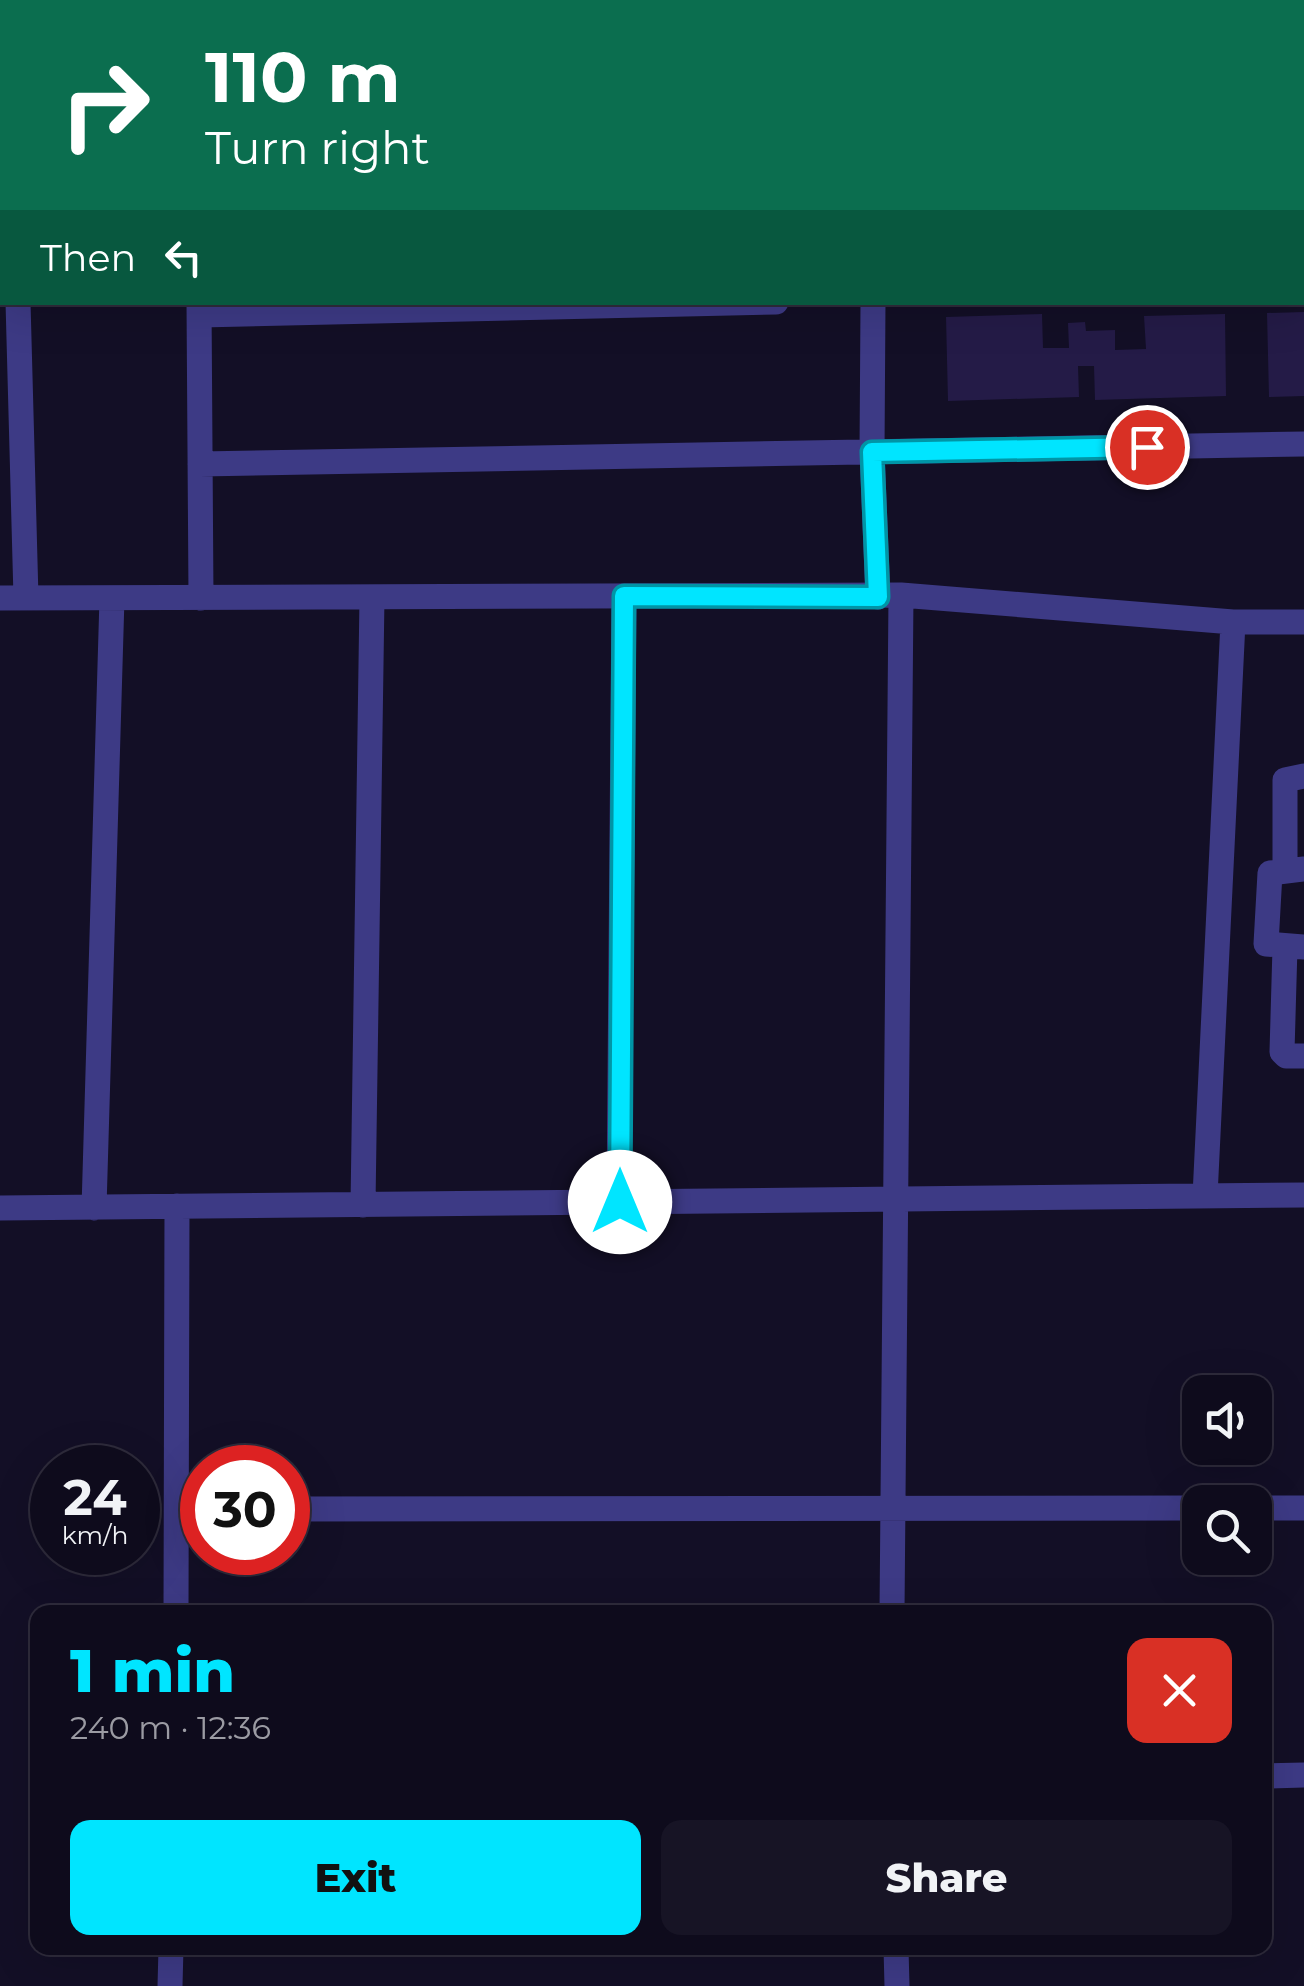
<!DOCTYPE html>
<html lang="en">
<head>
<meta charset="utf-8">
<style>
  body { margin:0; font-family:Montserrat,sans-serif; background:#171425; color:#f1f3f6; height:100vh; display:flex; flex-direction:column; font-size:38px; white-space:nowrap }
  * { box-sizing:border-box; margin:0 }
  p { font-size:32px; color:#9b9ba3 }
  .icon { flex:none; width:55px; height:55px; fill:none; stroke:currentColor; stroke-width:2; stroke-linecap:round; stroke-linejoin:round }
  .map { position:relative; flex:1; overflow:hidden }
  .side { position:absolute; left:30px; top:1605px; width:1242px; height:350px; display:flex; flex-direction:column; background:#0e0b1c; border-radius:20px; box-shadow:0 10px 40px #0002,0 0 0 2px #2e2b3b }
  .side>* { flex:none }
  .guide { position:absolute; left:0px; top:0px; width:1305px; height:305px; box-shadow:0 10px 40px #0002,0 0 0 2px #2e2b3b; background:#0b6e4f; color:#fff; overflow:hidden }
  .tools { position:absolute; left:1182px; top:1375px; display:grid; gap:20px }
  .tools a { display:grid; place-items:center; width:90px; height:90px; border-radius:20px; background:#0e0b1c; box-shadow:0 10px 40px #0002,0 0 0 2px #2e2b3b; font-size:50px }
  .speed { position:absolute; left:30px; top:1445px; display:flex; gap:20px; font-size:50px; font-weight:700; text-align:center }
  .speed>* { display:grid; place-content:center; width:130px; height:130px; border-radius:50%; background:#0e0b1c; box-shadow:0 10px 40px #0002,0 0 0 2px #2e2b3b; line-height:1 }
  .speed small { font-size:25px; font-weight:400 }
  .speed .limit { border:15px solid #d22; background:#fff; color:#111 }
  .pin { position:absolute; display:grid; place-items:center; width:85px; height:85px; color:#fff; margin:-42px; border:5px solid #fff; border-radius:50%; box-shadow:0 2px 10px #0007 }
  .me { position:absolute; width:110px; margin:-55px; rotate:0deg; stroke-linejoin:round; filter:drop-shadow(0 0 8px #0008) }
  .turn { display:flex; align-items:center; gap:35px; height:210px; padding:0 40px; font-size:45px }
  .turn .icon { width:130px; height:130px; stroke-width:2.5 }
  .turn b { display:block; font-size:70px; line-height:85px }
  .then { display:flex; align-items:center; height:95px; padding:0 40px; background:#0003; gap:20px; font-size:38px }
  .round { display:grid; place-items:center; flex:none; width:105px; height:105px; border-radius:20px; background:#171425 }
  .overview { display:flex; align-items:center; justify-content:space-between; height:170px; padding:0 40px }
  h1 { font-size:60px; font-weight:800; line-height:75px; color:#00e5ff }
  .action { display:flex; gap:20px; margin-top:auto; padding:20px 40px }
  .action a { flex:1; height:115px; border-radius:20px; background:#00e5ff; color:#111; font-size:40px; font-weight:800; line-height:115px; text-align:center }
  .action a+a { background:#171425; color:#f1f3f6 }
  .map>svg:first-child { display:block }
</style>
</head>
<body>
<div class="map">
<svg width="1304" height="1986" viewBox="0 0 1304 1986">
  <rect width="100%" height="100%" fill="#130f26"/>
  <path fill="#241b47" d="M1304 312V396L1269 397 1267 313Z
    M1042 314 1043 348H1069L1068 323 1085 322 1086 331 1115 330V350L1146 349 1144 316 1225 314 1226 396 1095 400 1094 366H1078L1079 397 948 401 946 317Z"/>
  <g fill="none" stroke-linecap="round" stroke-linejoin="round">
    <path stroke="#3d3a85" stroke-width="25" d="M872 2V0
      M1302 35H1304
      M0 39H2
      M1302 293H1304
      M18 302 26 598
      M199 302 201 598
      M873 302 872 452 878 597
      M200 315 776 302
      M200 464 1304 444
      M0 598 901 595 1233 622H1304
      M1285 869V780L1304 776
      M1304 869 1270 873 1266 944 1304 947
      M1285 947 1282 1052 1286 1056H1304
      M1205 1196 1233 622
      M619 1202 624 596
      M363 1205 372 597
      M0 1208 1304 1195
      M94 1208 112 598
      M1255 1508H1304
      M288 1509 1200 1508
      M177 1510H202
      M176 1612 177 1206
      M892 1612 901 595
      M1265 1776 1304 1775
      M896 1948 897 1986
      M170 1986 171 1948"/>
  </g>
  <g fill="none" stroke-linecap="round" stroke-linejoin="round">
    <defs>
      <path id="route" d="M620 1202 624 596 878 597 872 452 1147 447"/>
    </defs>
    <use href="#route" stroke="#0095a6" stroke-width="25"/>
    <use href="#route" stroke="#00e5ff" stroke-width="18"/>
  </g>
</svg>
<div class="tools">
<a><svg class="icon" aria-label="sound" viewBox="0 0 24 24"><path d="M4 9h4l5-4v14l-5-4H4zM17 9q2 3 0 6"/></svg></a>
<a><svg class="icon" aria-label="search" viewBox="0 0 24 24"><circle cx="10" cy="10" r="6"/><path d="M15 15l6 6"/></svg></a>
</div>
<div class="speed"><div>24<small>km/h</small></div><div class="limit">30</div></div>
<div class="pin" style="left:1147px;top:447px;background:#d93025"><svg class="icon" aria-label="arrive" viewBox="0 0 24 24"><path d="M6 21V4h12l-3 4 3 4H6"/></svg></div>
<svg class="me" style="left:620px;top:1202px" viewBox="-20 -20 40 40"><circle r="19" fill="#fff"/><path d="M0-13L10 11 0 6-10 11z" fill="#00e5ff"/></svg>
<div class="guide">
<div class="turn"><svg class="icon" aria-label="right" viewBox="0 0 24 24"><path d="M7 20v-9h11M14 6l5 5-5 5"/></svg><div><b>110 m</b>Turn right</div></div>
<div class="then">Then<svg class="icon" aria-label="left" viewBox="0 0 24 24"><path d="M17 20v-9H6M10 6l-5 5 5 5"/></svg></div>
</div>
<section class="side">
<div class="overview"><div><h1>1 min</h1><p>240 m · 12:36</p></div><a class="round" style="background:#d93025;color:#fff"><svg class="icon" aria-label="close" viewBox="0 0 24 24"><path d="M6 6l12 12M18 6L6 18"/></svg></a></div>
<div class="action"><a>Exit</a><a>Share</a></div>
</section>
</div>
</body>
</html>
